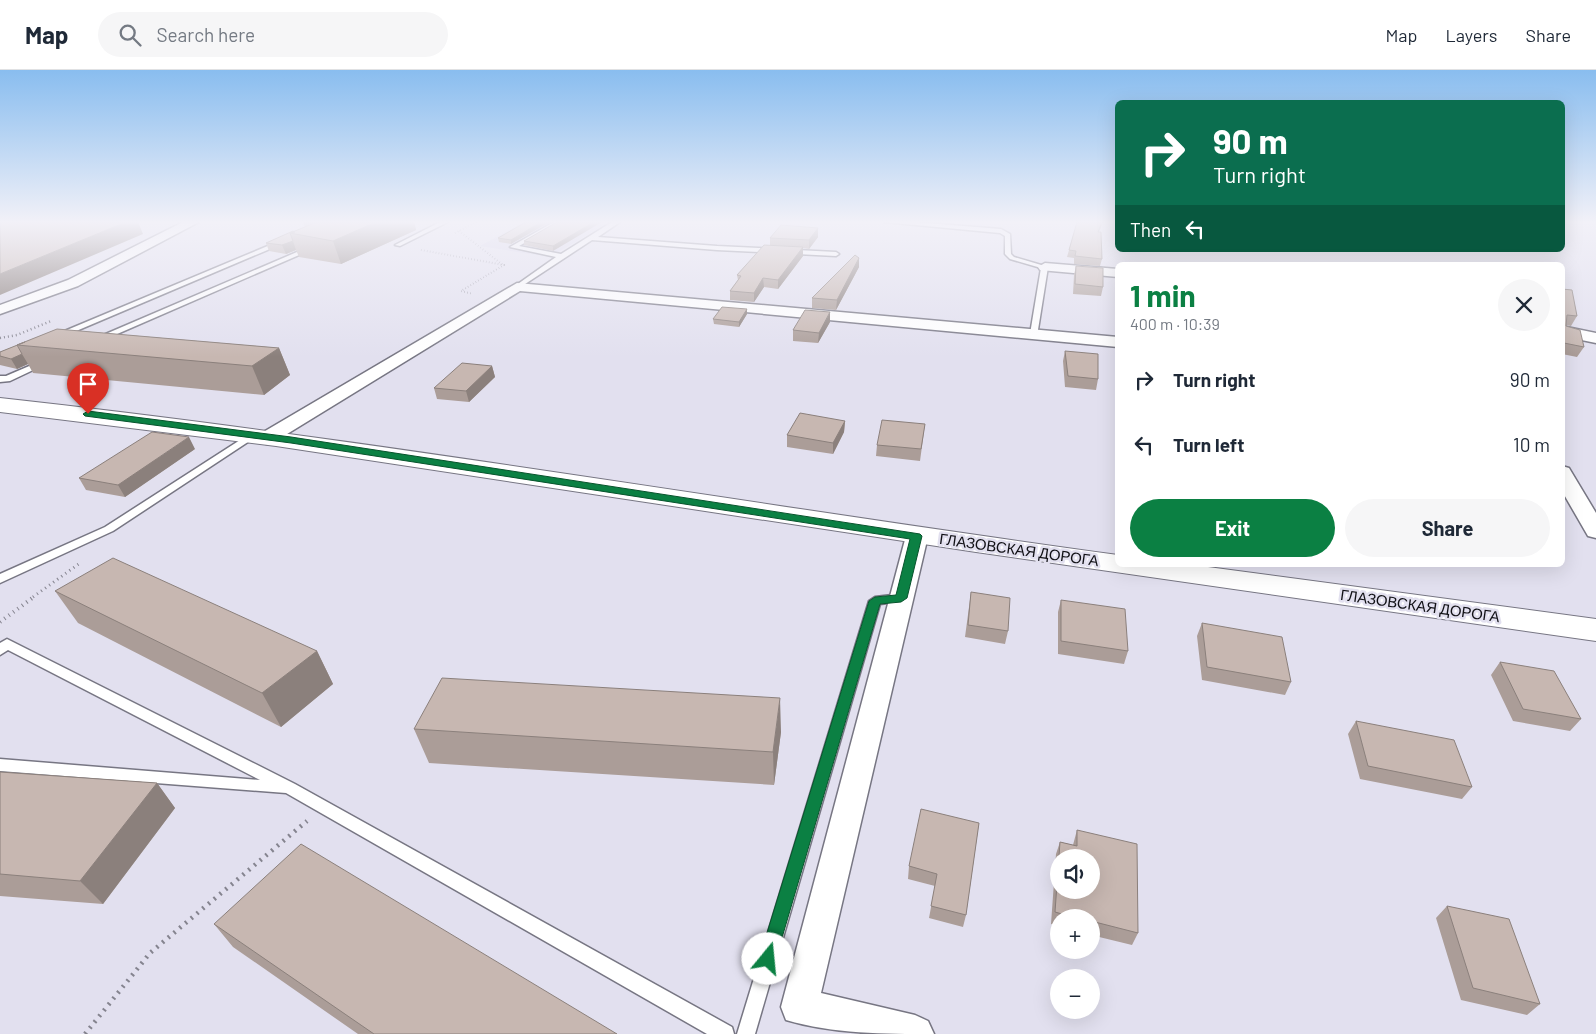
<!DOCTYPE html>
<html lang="en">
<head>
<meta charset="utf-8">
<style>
  body { margin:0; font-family:Barlow,sans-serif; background:#f6f6f7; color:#1f2937; height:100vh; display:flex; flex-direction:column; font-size:19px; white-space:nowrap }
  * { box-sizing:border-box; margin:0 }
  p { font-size:16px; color:#747a83 }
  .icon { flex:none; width:28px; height:28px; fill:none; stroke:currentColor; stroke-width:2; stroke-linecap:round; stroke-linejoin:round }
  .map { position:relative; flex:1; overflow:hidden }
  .drawer { position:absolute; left:1115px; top:192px; width:450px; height:305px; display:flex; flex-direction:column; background:#fff; border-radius:8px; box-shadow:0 5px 20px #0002 }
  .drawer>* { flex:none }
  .top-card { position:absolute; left:1115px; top:30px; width:450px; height:152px; border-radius:8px; box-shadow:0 5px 20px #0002; background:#0b6e4f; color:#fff; overflow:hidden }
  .tools { position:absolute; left:1050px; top:779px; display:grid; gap:10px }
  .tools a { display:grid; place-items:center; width:50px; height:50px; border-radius:50%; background:#fff; box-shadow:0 5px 20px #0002; font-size:25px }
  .pin { position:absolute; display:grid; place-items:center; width:42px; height:42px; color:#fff; margin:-51px -21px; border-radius:50% 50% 50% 0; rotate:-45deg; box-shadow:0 0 5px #0007 }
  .pin .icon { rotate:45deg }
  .me { position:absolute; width:55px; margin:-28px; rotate:17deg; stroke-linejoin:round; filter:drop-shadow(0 0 4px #0008) }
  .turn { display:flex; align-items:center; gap:18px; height:105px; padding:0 15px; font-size:22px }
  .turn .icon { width:65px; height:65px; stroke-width:2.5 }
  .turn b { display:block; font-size:35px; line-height:42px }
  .then { display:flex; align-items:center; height:48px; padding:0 15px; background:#0003; gap:10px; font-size:19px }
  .round { display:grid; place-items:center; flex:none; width:52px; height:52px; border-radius:26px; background:#f6f6f7 }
  .head { display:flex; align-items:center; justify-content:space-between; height:85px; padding:0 15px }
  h1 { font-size:30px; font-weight:700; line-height:38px; color:#0b8043 }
  .action { display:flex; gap:10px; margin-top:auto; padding:10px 15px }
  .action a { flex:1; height:58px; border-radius:30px; background:#0b8043; color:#fff; font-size:20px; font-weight:700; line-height:58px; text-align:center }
  .action a+a { background:#f6f6f7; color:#1f2937 }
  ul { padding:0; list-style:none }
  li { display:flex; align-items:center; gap:15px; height:65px; padding:0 15px }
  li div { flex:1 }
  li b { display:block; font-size:19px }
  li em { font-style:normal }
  header { display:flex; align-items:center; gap:30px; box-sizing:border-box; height:70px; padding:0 25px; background:#fff; border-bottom:1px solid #e0e1e3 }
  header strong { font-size:24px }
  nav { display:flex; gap:28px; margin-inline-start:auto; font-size:18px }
  .search { width:350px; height:45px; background:#f6f6f7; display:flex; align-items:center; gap:12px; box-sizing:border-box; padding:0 18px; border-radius:28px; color:#747a83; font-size:19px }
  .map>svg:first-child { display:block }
</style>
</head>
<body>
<header>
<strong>Map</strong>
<div class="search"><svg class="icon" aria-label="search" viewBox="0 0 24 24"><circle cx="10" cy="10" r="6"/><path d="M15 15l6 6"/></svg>Search here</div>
<nav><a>Map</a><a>Layers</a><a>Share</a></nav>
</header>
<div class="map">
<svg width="1596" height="964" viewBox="0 0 1596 964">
  <rect width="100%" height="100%" fill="#e2e0ef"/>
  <path fill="#d6d3e9" d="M524 152H609L550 187 480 176Z"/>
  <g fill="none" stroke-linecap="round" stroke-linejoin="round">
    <defs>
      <path id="lane" d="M440 152H448L400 176 395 175Z
        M554 152H562L519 176 561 184 612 152H620L598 167 717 176 836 182 839 184 836 186 717 180 592 170 519 218H515V216L556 187 510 177Z
        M884 152H914L1001 159 1010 164 1011 184 1014 187 1048 197 1037 266 1030 264 1041 198 1010 189 1005 184V166L1000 163Z
        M282 170 285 172 284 173 62 267 55 265Z
        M311 176 314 178 313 179 101 271 94 269Z
        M41 291H44L48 293 10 311 0 312V306H6Z
        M251 363 256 366 254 368 113 461 0 513V504L105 457Z
        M901 524 905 525 907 528 905 531 880 534 755 964H737L869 531 875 527Z
        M7 569 295 714 732 957 734 964H707L286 723 0 701V689L260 710 8 580 0 585V573Z"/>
      <path id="street" d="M183 152H199L78 216 0 244V235L68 210Z
        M1045 193 1118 199V207L1040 200 1038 197Z
        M517 213 1118 267V277L520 221 274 372 267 374 260 372 258 368 260 364Z
        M1562 256 1596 263V273L1562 266Z
        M1562 396 1569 398 1596 443V468L1588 466 1562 421Z
        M917 459 925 461 928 466 821 923 915 945 928 951 934 964C884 964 833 964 786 950L781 937 906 466 909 461Z"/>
      <path id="secondary" d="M0 328C374 369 745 434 1118 485V495H1193L1596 549V571L976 482 276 376 0 342Z"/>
    </defs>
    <use href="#lane" stroke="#777683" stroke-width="3"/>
    <use href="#street" stroke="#777683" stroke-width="3"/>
    <use href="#secondary" stroke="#777683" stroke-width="2"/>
    <path stroke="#85848f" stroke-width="2" stroke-dasharray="0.5 2.5" stroke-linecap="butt" d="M459 161 503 195
      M455 163 477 152
      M421 180 504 195 461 221 473 224"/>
    <path stroke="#85848f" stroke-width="2.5" stroke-dasharray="1 3" stroke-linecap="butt" d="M0 268 17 265 51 251"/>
    <path stroke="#85848f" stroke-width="3" stroke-dasharray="1 4" stroke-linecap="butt" d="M33 527 80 493"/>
    <path stroke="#85848f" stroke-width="4" stroke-dasharray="1 4.5" stroke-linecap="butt" d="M0 552 35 526"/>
    <path stroke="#85848f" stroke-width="4.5" stroke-dasharray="2 5.5" stroke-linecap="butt" d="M85 964 150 883 307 751"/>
    <use href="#lane" fill="#fff" fill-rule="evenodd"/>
    <use href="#street" fill="#fff" fill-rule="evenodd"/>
    <use href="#secondary" fill="#fff" fill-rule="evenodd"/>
  </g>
  <path fill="#ab9d98" d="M303 152H414L416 160 341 194 299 187 296 180 286 184 269 181 266 173 305 157Z
    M526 152 511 174 499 172 498 168Z
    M557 152 553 181 524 175V171Z
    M1077 152H1103L1099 162 1102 189 1100 196 1074 194V188L1067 187Z
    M818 158V167L809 179 803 178V186L778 219 764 217 754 232 730 230V221L738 210 737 205 770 176V168Z
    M859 188V197L836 240 812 238V228Z
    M1076 196 1103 217 1101 226 1073 224 1074 205Z
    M1562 219 1577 246 1571 256 1566 255 1584 277 1577 287 1562 284Z
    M747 244 739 257 714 254 713 249Z
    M830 252 818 273 793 271V260Z
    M57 259 279 278 290 305 264 325 33 303 28 294 17 299 0 295V282Z
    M1065 281 1098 309 1096 320 1065 317 1063 291Z
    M492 296 495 307 469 332 437 329 434 318Z
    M845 351 844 362 833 384 787 377V365Z
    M925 354 920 391 876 386 877 375Z
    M195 379 125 427 86 420 79 408Z
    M55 521 317 581 333 614 281 657 78 553Z
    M971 522 1008 561 1005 574 965 567Z
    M1061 530 1128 581 1124 594 1058 584V542Z
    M1202 553 1291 612 1285 625 1202 610 1197 566Z
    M1500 592 1581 649 1570 661 1513 651 1491 605Z
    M1356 651 1472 717 1462 729 1360 709 1348 664Z
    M414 659 781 662 774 715 429 693Z
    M0 702 157 713 175 738 103 834 0 826Z
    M979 753 966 845 963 857 929 848 935 816 908 809 909 796Z
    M1077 760 1138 863 1132 875 1091 865V848H1059V856L1051 854 1056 784 1060 772 1073 775Z
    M1447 836 1540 934 1527 945 1461 930 1436 848Z
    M214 854 617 964H358L233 877Z"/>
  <path fill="#8b807c" d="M126 152H138L143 164 0 225V204Z
    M376 152H414L416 160 341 194 333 171Z
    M541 152H550L511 174V170Z
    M594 152H602L553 181V176Z
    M818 158V167L809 179V170Z
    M293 171 296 180 286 184 282 175Z
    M803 177V186L778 219V210Z
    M859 188V197L836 240 837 230Z
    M763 208 764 217 754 232V223Z
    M747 239V244L739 257V252Z
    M830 242V252L818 273 819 263Z
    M279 278 290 305 264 325 252 296Z
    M22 284 28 294 17 299 11 289Z
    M492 296 495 307 469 332 466 321Z
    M845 351 844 362 833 384V373Z
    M189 367 195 379 125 427 118 415Z
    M317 581 333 614 281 657 262 623Z
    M780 628 781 662 774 715 773 682Z
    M157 713 175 738 103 834 80 811Z"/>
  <path fill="#c7b7b1" stroke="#8b807c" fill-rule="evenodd" d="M0 152H126L0 204Z
    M317 152H376L333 171 290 163Z
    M526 152H541L511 170 498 168Z
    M557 152H594L553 176 524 171Z
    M1077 152H1102L1098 162H1101L1102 189 1075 186 1076 181 1069 180Z
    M781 155 818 158 809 170 770 168Z
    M293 161 295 162 290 163 293 171 282 175 266 173Z
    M764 175 803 177 778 210 763 208 754 223 730 221 741 206 737 205Z
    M855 185 859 188 837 230 812 228Z
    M1076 196 1103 198V217L1075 214Z
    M1562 219 1572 220 1577 246 1567 245 1566 256 1580 260 1584 277 1564 273 1562 270Z
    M722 237 747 239 739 252 713 249Z
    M805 240 830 242 819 263 793 260Z
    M57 259 279 278 252 296 17 275Z
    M25 272 17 275 22 284 11 289 0 286V282Z
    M1065 281 1098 284V309L1068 306Z
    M462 293 492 296 466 321 434 318Z
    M800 343 845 351 833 373 787 365Z
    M882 350 925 354 921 379 877 375Z
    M152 362 189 367 118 415 79 408Z
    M113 488 317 581 262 623 55 521Z
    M971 522 1010 528 1008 561 968 555Z
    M1061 530 1125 539 1128 581 1061 571Z
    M1202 553 1282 567 1291 612 1207 597Z
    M1500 592 1554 601 1581 649 1523 639Z
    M442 608 780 628 773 682 414 659Z
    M1356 651 1454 670 1472 717 1368 696Z
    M0 702 157 713 80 811 0 804Z
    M921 739 979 753 966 845 931 836 937 804 909 796Z
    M1077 760 1137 774 1138 863 1091 851V848H1076L1055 842 1060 772 1077 776ZM1059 788H1091V820H1059Z
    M301 774 617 964H374L214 854Z
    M1447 836 1509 849 1540 934 1473 918Z"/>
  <linearGradient id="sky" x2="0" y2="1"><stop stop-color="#89bdef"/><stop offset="0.53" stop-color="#f2f1f8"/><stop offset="1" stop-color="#f2f1f8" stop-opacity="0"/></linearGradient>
  <rect width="1596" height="287" fill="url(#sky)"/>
  <path fill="#0b8043" stroke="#07532c" d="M88 341 291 367 920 464 922 466 907 528 901 532 880 534 774 895 768 897 762 895 759 889 869 531 875 527 896 525 910 469 291 373 85 346 83 344Z"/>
  <g text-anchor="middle" stroke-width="5" stroke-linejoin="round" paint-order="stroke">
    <g font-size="15" fill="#111116" stroke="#e2e0ef">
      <text transform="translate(1019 480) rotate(8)" y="5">ГЛАЗОВСКАЯ ДОРОГА</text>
      <text transform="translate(1420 536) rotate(8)" y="5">ГЛАЗОВСКАЯ ДОРОГА</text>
    </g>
  </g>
</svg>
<div class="tools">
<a><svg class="icon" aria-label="sound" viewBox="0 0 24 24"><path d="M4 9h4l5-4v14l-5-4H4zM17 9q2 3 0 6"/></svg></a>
<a>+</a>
<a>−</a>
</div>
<div class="pin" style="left:88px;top:344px;background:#d93025"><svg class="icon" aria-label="arrive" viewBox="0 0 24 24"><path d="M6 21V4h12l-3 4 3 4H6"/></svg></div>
<svg class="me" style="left:768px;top:889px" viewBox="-20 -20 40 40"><circle r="19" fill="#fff"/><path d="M0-13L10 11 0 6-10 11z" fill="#0b8043"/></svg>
<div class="top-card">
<div class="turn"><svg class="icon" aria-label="right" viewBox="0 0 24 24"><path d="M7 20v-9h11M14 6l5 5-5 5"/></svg><div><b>90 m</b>Turn right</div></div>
<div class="then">Then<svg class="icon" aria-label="left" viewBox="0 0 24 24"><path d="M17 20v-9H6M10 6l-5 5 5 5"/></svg></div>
</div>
<section class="drawer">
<div class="head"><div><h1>1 min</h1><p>400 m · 10:39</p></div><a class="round"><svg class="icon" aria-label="close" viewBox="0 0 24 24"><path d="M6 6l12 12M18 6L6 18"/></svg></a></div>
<ul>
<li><svg class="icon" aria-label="right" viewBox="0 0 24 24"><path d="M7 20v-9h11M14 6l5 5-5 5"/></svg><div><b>Turn right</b></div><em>90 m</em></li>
<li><svg class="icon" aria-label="left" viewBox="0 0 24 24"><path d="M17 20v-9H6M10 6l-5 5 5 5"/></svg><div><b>Turn left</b></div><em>10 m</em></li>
</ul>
<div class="action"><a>Exit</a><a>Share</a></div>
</section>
</div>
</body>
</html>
